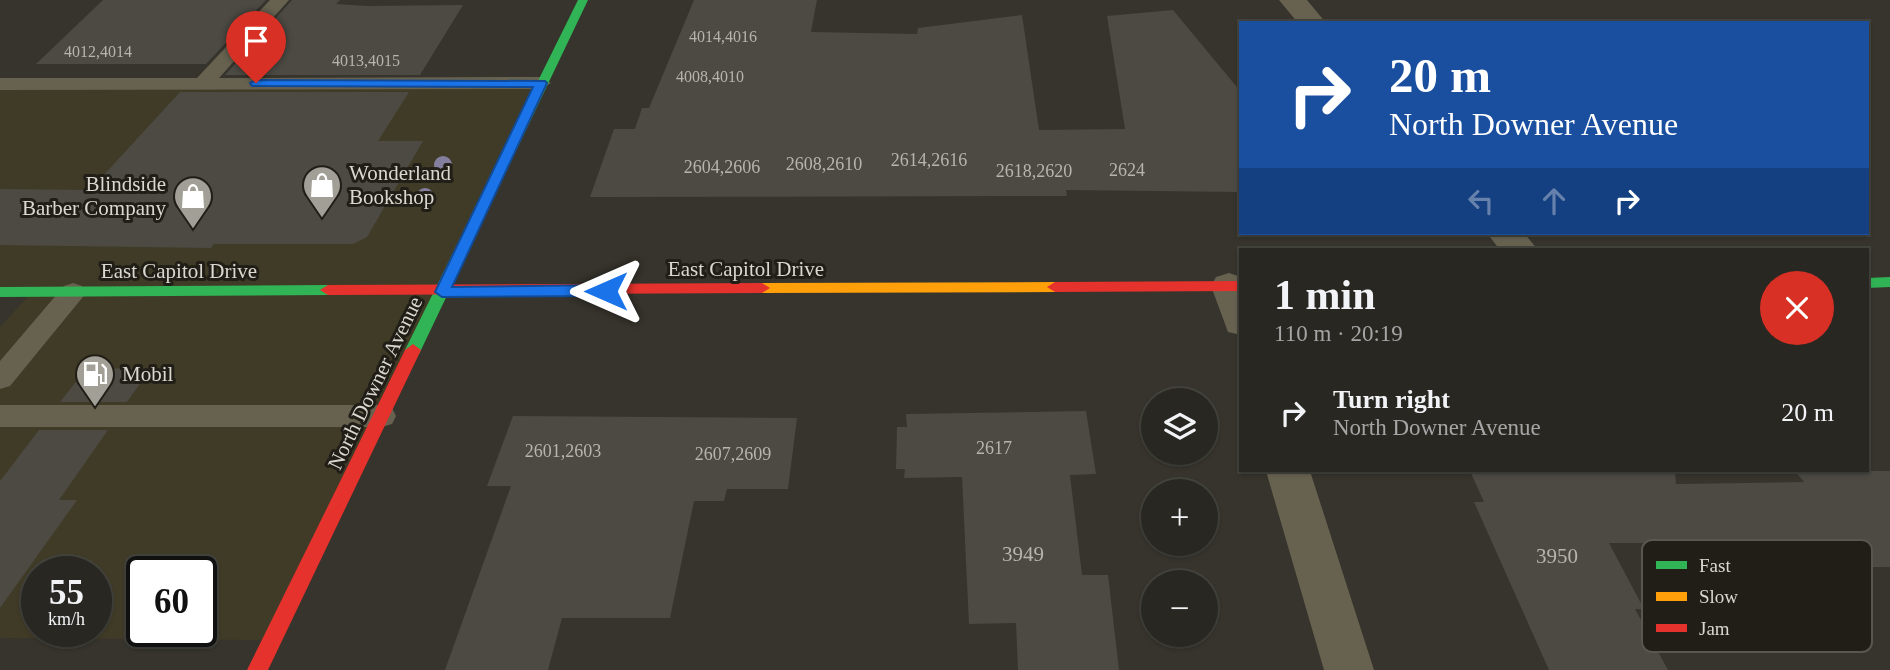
<!DOCTYPE html>
<html lang="en">
<head>
<meta charset="utf-8">
<style>
  body { margin:0; font-family:"Times New Roman",serif; background:#302f2a; color:#f1f3f6; height:100vh; display:flex; flex-direction:column; font-size:26px; white-space:nowrap }
  * { box-sizing:border-box; margin:0 }
  p { font-size:23px; color:#a5a5a5 }
  .icon { flex:none; width:38px; height:38px; fill:none; stroke:currentColor; stroke-width:2; stroke-linecap:round; stroke-linejoin:round }
  .map { position:relative; flex:1; overflow:hidden }
  .panel { position:absolute; left:1239px; top:248px; width:630px; height:224px; display:flex; flex-direction:column; background:#282721; border-radius:0px; box-shadow:0 2px 5px #0004,0 0 0 2px #44443f }
  .panel>* { flex:none }
  .banner { position:absolute; left:1239px; top:21px; width:630px; height:214px; border-radius:0px; box-shadow:0 2px 5px #0004,0 0 0 2px #44443f; background:#1a4fa0; color:#fff; overflow:hidden }
  .controls { position:absolute; left:1141px; top:388px; display:grid; gap:14px }
  .controls a { display:grid; place-items:center; width:77px; height:77px; border-radius:50%; background:#282721; box-shadow:0 2px 5px #0004,0 0 0 2px #44443f; font-size:35px }
  .speed { position:absolute; left:21px; top:556px; display:flex; gap:14px; font-size:35px; font-weight:700; text-align:center }
  .speed>* { display:grid; place-content:center; width:91px; height:91px; border-radius:50%; background:#282721; box-shadow:0 2px 5px #0004,0 0 0 2px #44443f; line-height:1 }
  .speed small { font-size:18px; font-weight:400 }
  .speed .limit { border:4px solid #111; border-radius:10px; background:#fff; color:#111 }
  .pin { position:absolute; display:grid; place-items:center; width:60px; height:60px; color:#fff; margin:-72px -30px; border-radius:50% 50% 50% 0; rotate:-45deg; box-shadow:0 0 7px #0007 }
  .pin .icon { rotate:45deg }
  .me { position:absolute; width:77px; margin:-38px; rotate:270deg; stroke-linejoin:round; filter:drop-shadow(0 0 5px #0008) }
  .turn { display:flex; align-items:center; gap:24px; height:147px; padding:0 35px; font-size:32px }
  .turn .icon { width:91px; height:91px; stroke-width:2.5 }
  .turn b { display:block; font-size:49px; line-height:60px }
  .lanes { display:flex; align-items:center; height:66px; padding:0 35px; background:#0003; justify-content:center; gap:35px; direction:ltr }
  .lanes .off { opacity:.35 }
  .round { display:grid; place-items:center; flex:none; width:74px; height:74px; border-radius:37px; background:#302f2a }
  .head { display:flex; align-items:center; justify-content:space-between; height:119px; padding:0 35px }
  h1 { font-size:42px; font-weight:800; line-height:52px }
  ul { padding:0; list-style:none }
  li { display:flex; align-items:center; gap:21px; height:91px; padding:0 35px }
  li div { flex:1 }
  li b { display:block; font-size:26px }
  li em { font-style:normal }
  .map>svg:first-child { display:block }
</style>
</head>
<body>
<div class="map">
<svg width="1890" height="670" viewBox="0 0 1890 670">
  <rect width="100%" height="100%" fill="#36342c"/>
  <path fill="#403b27" fill-rule="evenodd" d="M541 83 273 640 0 638V327L32 292H0V84ZM37 572H96V632H37ZM142 572H201V632H142Z"/>
  <path fill="#4c4a43" d="M103 0H266L206 64H36Z
    M292 0H340L336 4 367 6 463 5 420 75H225Z
    M694 0H817L811 32 917 34 918 28 1022 15 1039 130 1125 129 1107 16 1173 10 1241 92V192L1066 190 1067 196 590 197 614 129H635L642 108H649Z
    M180 92H409L378 141H423L367 237 353 244H214L211 248 0 245V189L90 190Z
    M151 368 127 402H60L86 369Z
    M1086 411 1096 474 1070 475 1082 575H1108L1119 670H1018L1016 623 969 624 962 477 904 478 905 469H896L897 427H907L906 414Z
    M513 416 797 418 788 489H727L724 501H694L670 618H562L548 670H445L511 486H487Z
    M39 430H108L59 500H77L0 608V481Z
    M1470 471H1675L1676 484 1804 482 1795 471H1890V567H1812L1796 543H1609L1644 609H1635L1668 670H1549L1474 502H1484Z"/>
  <g fill="none" stroke-linecap="round" stroke-linejoin="round">
    <path fill="#676250" fill-rule="evenodd" d="M270 0H289L219 78 541 77 551 83 541 89 0 90V78H197Z
      M73 283 82 286 86 292 82 298 10 386 0 389V361L64 286Z
      M0 405H382L392 408 396 416 392 424 382 427H0Z"/>
    <path fill="#676250" fill-rule="evenodd" d="M1279 0H1307L1326 23H1298Z
      M1487 233H1524L1538 250H1500Z
      M1229 273 1241 277V335L1228 332 1211 286 1216 277Z
      M1266 471H1310L1374 670H1324Z"/>
    <path fill="#30b455" fill-rule="evenodd" d="M578 0H588L421 350 419 354H407L405 350Z
      M1890 277V287L1867 288V278Z
      M328 285 336 290 328 295 0 297V287Z"/>
    <path fill="#ff9f0a" fill-rule="evenodd" d="M1055 282 1063 287 1055 292 762 293 754 288 762 283Z"/>
    <path fill="#e5322d" fill-rule="evenodd" d="M1241 281V291L1055 292 1047 287 1055 282Z
      M762 283 770 288 762 293 328 295 320 290 328 285Z
      M413 344 421 350 268 670H247L405 350Z"/>
  </g>
  <g fill="#857f9f">
    <circle cx="443" cy="165" r="9"/>
    <circle cx="425" cy="197" r="9"/>
  </g>
  <path fill="#1a73e8" stroke="#114b97" stroke-width="2" d="M256 80 545 81 547 83 452 287 606 285 613 291 606 296 442 297 435 292 533 87 252 86 250 83Z"/>
  <defs>
    <symbol id="shop-pin" viewBox="-11 -11 22 30"><path d="M0 17L-7.5 6A9.5 9.5 0 1 1 7.5 6Z" fill="#a19f96" stroke="#201e17"/><path d="M-5-2.5h2.3a2.7 3.5 0 0 1 5.4 0H5L5.5 6h-11ZM-1.5-2.5h3a1.5 2.3 0 0 0-3 0Z" fill="#fff"/></symbol>
    <symbol id="fuel-pin" viewBox="-11 -11 22 30"><path d="M0 17L-7.5 6A9.5 9.5 0 1 1 7.5 6Z" fill="#a19f96" stroke="#201e17"/><path d="M-5.5-6h7V0h2V4h1.3V-2.5L3-4.5l.8-.8L6-3V5H2.5V1h-1V6h-7ZM-4.2-4.7v3.2H.2V-4.7Z" fill="#fff"/></symbol>
  </defs>
  <g fill-rule="evenodd">
    <use href="#shop-pin" x="300" y="163" width="44" height="60"/>
    <use href="#shop-pin" x="171" y="174" width="44" height="60"/>
    <use href="#fuel-pin" x="73" y="352" width="44" height="60"/>
  </g>
  <g text-anchor="middle" stroke-width="6" stroke-linejoin="round" paint-order="stroke">
    <g font-size="16" fill="#b7b4ac">
      <text x="723" y="42">4014,4016</text>
      <text x="98" y="57">4012,4014</text>
      <text x="366" y="66">4013,4015</text>
      <text x="710" y="82">4008,4010</text>
    </g>
    <g font-size="18" fill="#b7b4ac">
      <text x="929" y="166">2614,2616</text>
      <text x="824" y="170">2608,2610</text>
      <text x="722" y="173">2604,2606</text>
      <text x="1127" y="176">2624</text>
      <text x="1034" y="177">2618,2620</text>
      <text x="994" y="454">2617</text>
      <text x="563" y="457">2601,2603</text>
      <text x="733" y="460">2607,2609</text>
    </g>
    <g font-size="21" fill="#dbd8cf" stroke="#201e17" text-anchor="start">
      <text x="349" y="180">Wonderland<tspan x="349" dy="24">Bookshop</tspan></text>
      <text x="166" y="191" text-anchor="end">Blindside<tspan x="166" dy="24">Barber Company</tspan></text>
      <text x="122" y="381">Mobil</text>
    </g>
    <g font-size="21" fill="#dbd8cf" stroke="#201e17">
      <text x="746" y="276">East Capitol Drive</text>
      <text x="179" y="278">East Capitol Drive</text>
      <text transform="translate(375 383) rotate(-64)" y="7">North Downer Avenue</text>
    </g>
    <g font-size="21" fill="#b7b4ac">
      <text x="1023" y="561">3949</text>
      <text x="1557" y="563">3950</text>
    </g>
  </g>
  <rect x="1642" y="540" width="230" height="112" rx="10" fill="#201e17" stroke="#58564e" stroke-width="2"/>
  <rect x="1656" y="561" width="31" height="8" fill="#30b455"/>
  <rect x="1656" y="592" width="31" height="9" fill="#ff9f0a"/>
  <rect x="1656" y="624" width="31" height="8" fill="#e5322d"/>
  <g font-size="19" fill="#dbd8cf">
    <text x="1699" y="572">Fast</text>
    <text x="1699" y="603">Slow</text>
    <text x="1699" y="635">Jam</text>
  </g>
</svg>
<div class="controls">
<a><svg class="icon" aria-label="layers" viewBox="0 0 24 24"><path d="M12 4l9 5-9 5-9-5zM3 14l9 5 9-5"/></svg></a>
<a>+</a>
<a>−</a>
</div>
<div class="speed"><div>55<small>km/h</small></div><div class="limit">60</div></div>
<div class="pin" style="left:256px;top:83px;background:#d93025"><svg class="icon" aria-label="arrive" viewBox="0 0 24 24"><path d="M6 21V4h12l-3 4 3 4H6"/></svg></div>
<svg class="me" style="left:606px;top:291px" viewBox="-20 -20 40 40"><path d="M0-17L14 15 0 8-14 15z" fill="#1a73e8" stroke="#fff" stroke-width="4"/></svg>
<div class="banner">
<div class="turn"><svg class="icon" aria-label="right" viewBox="0 0 24 24"><path d="M7 20v-9h11M14 6l5 5-5 5"/></svg><div><b>20 m</b>North Downer Avenue</div></div>
<div class="lanes"><svg class="icon off" aria-label="left" viewBox="0 0 24 24"><path d="M17 20v-9H6M10 6l-5 5 5 5"/></svg><svg class="icon off" aria-label="ahead" viewBox="0 0 24 24"><path d="M12 20V5M6 11l6-6 6 6"/></svg><svg class="icon" aria-label="right" viewBox="0 0 24 24"><path d="M7 20v-9h11M14 6l5 5-5 5"/></svg></div>
</div>
<section class="panel">
<div class="head"><div><h1>1 min</h1><p>110 m · 20:19</p></div><a class="round" style="background:#d93025;color:#fff"><svg class="icon" aria-label="close" viewBox="0 0 24 24"><path d="M6 6l12 12M18 6L6 18"/></svg></a></div>
<ul>
<li><svg class="icon" aria-label="right" viewBox="0 0 24 24"><path d="M7 20v-9h11M14 6l5 5-5 5"/></svg><div><b>Turn right</b><p>North Downer Avenue</p></div><em>20 m</em></li>
</ul>
</section>
</div>
</body>
</html>
